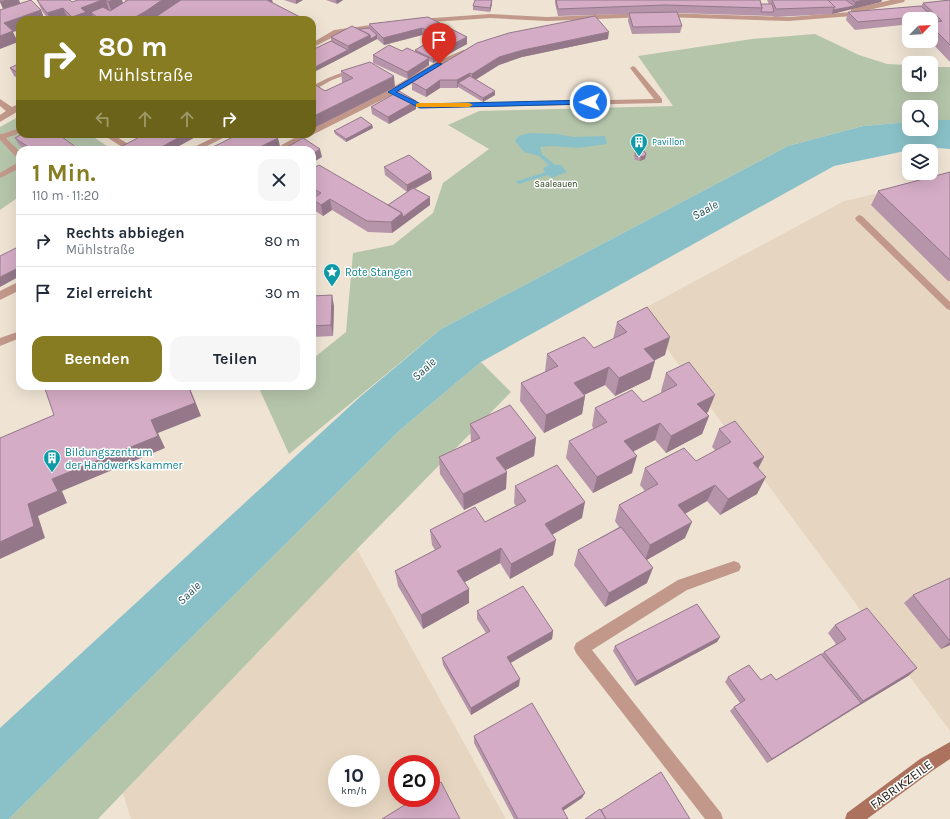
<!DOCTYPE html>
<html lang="de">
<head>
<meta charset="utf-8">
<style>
  body { margin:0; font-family:Karla,sans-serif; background:#f6f6f7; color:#1f2937; height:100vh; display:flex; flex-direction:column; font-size:15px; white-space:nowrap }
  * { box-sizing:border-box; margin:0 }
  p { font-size:13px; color:#747a83 }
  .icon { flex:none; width:22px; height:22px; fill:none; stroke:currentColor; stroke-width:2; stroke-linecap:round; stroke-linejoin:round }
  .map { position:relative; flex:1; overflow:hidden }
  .details { position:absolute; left:16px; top:146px; width:300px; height:244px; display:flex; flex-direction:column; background:#fff; border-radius:12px; box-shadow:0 4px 16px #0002 }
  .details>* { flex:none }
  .banner { position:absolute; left:16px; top:16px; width:300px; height:122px; border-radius:12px; box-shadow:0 4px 16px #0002; background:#877c22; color:#fff; overflow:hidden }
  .needle { width:26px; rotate:65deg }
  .controls { position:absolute; left:902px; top:12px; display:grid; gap:8px }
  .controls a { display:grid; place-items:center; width:36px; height:36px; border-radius:8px; background:#fff; box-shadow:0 4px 16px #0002; font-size:20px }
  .speed { position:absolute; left:328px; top:755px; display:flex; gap:8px; font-size:20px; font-weight:700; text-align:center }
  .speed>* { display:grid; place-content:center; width:52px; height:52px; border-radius:50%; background:#fff; box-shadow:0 4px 16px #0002; line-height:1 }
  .speed small { font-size:10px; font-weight:400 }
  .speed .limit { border:6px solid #d22; background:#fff; color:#111 }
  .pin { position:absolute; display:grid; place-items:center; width:34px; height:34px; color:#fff; margin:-41px -17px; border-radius:50% 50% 50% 0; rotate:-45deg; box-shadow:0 0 4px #0007 }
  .pin .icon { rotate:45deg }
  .me { position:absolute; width:44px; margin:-22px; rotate:269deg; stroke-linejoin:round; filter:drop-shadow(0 0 3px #0008) }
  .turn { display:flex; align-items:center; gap:14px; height:84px; padding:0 16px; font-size:18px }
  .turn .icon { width:52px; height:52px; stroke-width:2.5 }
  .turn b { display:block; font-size:28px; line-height:34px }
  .lanes { display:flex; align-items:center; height:38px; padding:0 16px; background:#0003; justify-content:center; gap:20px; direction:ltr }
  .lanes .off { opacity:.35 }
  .round { display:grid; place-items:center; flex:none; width:42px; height:42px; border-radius:12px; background:#f6f6f7 }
  .headline { display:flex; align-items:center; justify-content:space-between; height:68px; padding:0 16px }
  h1 { font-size:24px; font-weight:700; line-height:30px; color:#877c22 }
  .primary-button { display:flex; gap:8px; margin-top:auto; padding:8px 16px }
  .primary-button a { flex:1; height:46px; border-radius:12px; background:#877c22; color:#fff; font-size:16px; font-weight:700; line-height:46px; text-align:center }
  .primary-button a+a { background:#f6f6f7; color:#1f2937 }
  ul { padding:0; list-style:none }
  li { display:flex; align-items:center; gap:12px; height:52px; padding:0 16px; border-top:1px solid #e0e1e3 }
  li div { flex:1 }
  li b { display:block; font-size:15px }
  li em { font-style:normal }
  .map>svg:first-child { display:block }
</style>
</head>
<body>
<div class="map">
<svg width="950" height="819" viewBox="0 0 950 819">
  <rect width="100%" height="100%" fill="#efe4d4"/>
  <path fill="#e6d6c1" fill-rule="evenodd" d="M950 177V731L639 311 844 201Z
    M357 549 506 819H131L123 793ZM337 764H371V798H337ZM397 764H431V798H397Z"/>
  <path fill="#b5c5aa" d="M815 34 859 55 887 64 909 65V85H931V67H950V120H931V107H909V122L863 126 788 146 441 329 289 454 258 386H312V358L315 357 346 332 353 253 393 245 433 213 443 183 489 149 448 125 479 111 673 106 638 56 752 39Z
    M20 116V134H89L107 146 100 150H20V196L0 210V127Z
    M481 362 511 392 357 549 98 819H9L400 430Z"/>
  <path fill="#8ac1c8" d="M931 120H950V149L924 147 834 166 481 362 400 430 9 819H0V728L361 396 441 329 788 146 863 126 909 122V129H931Z
    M532 133 556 134 574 137 605 136 607 144 578 148 553 146 540 147 543 157 524 152 515 141C518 134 525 134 532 133Z
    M551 164 561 165 567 172 552 178 546 174 543 168Z"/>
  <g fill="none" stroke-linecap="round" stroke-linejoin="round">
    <path fill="#8ac1c8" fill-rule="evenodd" d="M543 155 553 163V165H549L541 158 540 157Z
      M546 172 549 174 548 175 519 184 516 182 517 181Z"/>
    <path fill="#c1988a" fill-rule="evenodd" d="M633 66 635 67 662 99V103L420 108 400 98 401 96H407L421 104 654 99 630 68Z
      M354 68 356 69V71L332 80 312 91V86L328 78Z
      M20 128V133L6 138 20 152V158H17L0 140V134H2Z
      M221 134H231L203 148H197L196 146Z
      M17 163H20V168L0 178V173Z
      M859 215 862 216 950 302V310L947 309 856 220 855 218Z
      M20 331V338L0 346V338Z"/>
    <path fill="#c1988a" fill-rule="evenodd" d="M891 0H905L904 2 864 11 868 13 864 15 789 21 663 17 659 15 663 13 789 17 851 12V9Z
      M644 13H647V17L547 21 490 18 419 23 415 21 419 19 490 14 547 17Z
      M385 23H388V27L339 34 312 48V43L334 30Z
      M463 50H469L470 52 442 66 394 94 312 135 285 150H273L301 134H312V129L388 90 436 62Z
      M0 99 12 107 20 103V110L0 122V115L6 111 0 106Z
      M102 134H112L130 145 125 148 122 147Z
      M20 281V290L0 300V291Z
      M734 561 739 563 741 567 739 571 687 590 592 650 721 813 723 819H705L576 653 574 648 576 643 678 580Z"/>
    <path fill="#ac725d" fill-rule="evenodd" d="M950 742V759L932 771 867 819H845L847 813 920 759Z"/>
  </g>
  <path fill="#b694a9" d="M37 0 72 2 78 0H122L123 3 125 2V0H272L273 3 306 20H94L93 16 88 17 89 20H69L68 19 63 20H49L42 11Z
    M284 0H303L296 4Z
    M326 0H343L337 4Z
    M555 0H760L761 4H769L767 0H882L881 2 832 14 774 17 773 16 677 13 682 26 680 33 632 34 628 21 629 14 558 16 555 3Z
    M950 0V62L930 41H931V19H909V33L902 25 855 30 846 20 848 12 921 6 923 3Z
    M492 4 490 12 473 10V6Z
    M428 17 467 37V44L433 63 429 61V65L408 79 373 63V55L402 51H415V50L429 42V40L422 35 384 45 377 39 312 73V50L331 41V37L359 29 369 28V24Z
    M608 39 522 57 499 65 475 80 495 95 483 102 458 87 457 88H440L426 97 412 90V82L477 43Z
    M20 63V79L14 76 10 68Z
    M341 71 395 87 312 129V85L325 91 343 83 342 82Z
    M371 107 416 109 389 124 372 114Z
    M372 125 373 128 346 142 335 134 334 131Z
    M15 138 78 150H26L19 145Z
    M635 152 645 159 640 161 635 160 634 156Z
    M384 167 432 179 415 189 430 205 392 233 368 232 332 210 323 216 314 210 312 199 314 198 312 197V169L388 205 407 192 385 175Z
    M950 172V281H948L871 205 878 191Z
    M312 296 334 306 333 336 312 337Z
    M617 322 665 355 655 360 650 379 615 396 605 385 584 395 585 396 582 414 544 433 520 401 521 383 545 372 547 354 594 348 613 339Z
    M666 373 708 412 706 413 709 416 702 434 666 453 655 440 633 452 632 473 593 493 566 458 569 441 594 429 592 426 595 408 643 402 662 393 661 391Z
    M470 424 536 438 534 456 505 470 506 489 464 510 440 474 439 457 471 442Z
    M719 429 764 457 758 469 757 494 720 515 707 501 685 514V538L646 560 647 583 605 607 574 565 578 550 619 527 615 521 619 505 645 491 640 485 645 468 696 461 716 451 712 447Z
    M515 486 582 518 552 535 553 555 510 579 500 563 464 582 469 589V603L423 629 398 586 395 571 435 550 432 545 430 530 485 522 516 506 514 503Z
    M950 578V645L941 649 904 603 913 595Z
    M477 611 553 631 552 639 510 663 519 686 471 715 443 665 442 658 486 633 477 619Z
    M835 625 917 668 908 676 855 708 767 763 730 711 734 707 740 703 725 682 728 677 761 680H776L821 654 836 644 828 633Z
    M720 637 717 642 635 686 613 651 615 646Z
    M474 736 582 798 563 810 568 819H514L474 743Z"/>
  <path fill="#94788a" d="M7 0H19L21 5 3 9 0 2Z
    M102 0H106L109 10 94 15 91 12 93 16 88 17 89 20H74L72 17 81 8Z
    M113 0H122L124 8 112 12 108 2Z
    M162 0H181L152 20H130Z
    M268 0H272L273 5 267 9Z
    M296 0H303L296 4Z
    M336 0H343L337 4Z
    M492 0V4L490 12V8Z
    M864 0H882L881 2 832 14 833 10 854 6 855 2Z
    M63 8 68 19 63 20H51L47 13Z
    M41 10 45 20H20V30L13 32 18 42 0 49V36L4 23Z
    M312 24H313L315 34 312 36Z
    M422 28V35L384 45 383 38Z
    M609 32 608 39 522 57 499 65 472 82V74L499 57 523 50Z
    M370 35H377V39L349 54 348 46Z
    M467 37V44L447 55V47Z
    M348 50 349 54 312 73V65Z
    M447 51V55L433 63V59Z
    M429 58V65L408 79 407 72Z
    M470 73V80L458 83V87L457 88V80Z
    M394 76 395 87 312 129V117Z
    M440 80V88L426 97V90Z
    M495 91V95L483 102V98Z
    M416 101V109L389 124 388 117Z
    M372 125 373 128 346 142V139Z
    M185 134H201L172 150H156Z
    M278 138 280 146 271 150H254Z
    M320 149 322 157 312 163V154Z
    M646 155 645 159 640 161 641 157Z
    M431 172 432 179 407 192V185Z
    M430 197V205L392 233 391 222 402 213Z
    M330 199 332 210 323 216 321 205Z
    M20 267V276L0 287V277Z
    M332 295 334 306 333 336 331 325Z
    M670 337 665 355 640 368 644 349Z
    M655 361 650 379 615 396 619 378Z
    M609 367 605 385 571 401 574 383Z
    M188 386H189L201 416 158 433 165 448 62 491 67 503 38 516 45 538 0 559V542L28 504 52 479 151 420Z
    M715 395 708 412 691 422 697 404Z
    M585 396 582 414 544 433 546 415Z
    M709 416 702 434 666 453 671 436Z
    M660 423 655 440 620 458 624 441Z
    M536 438 534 456 496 475V458Z
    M637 456 632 473 593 493 597 477Z
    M764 457 755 474 753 463Z
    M507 472 506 489 464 510 463 494Z
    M766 477 757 494 720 515 728 499Z
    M715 485 707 501 672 521 678 505Z
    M585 502 582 518 542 540 545 524Z
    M692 522 685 538 645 561 650 545Z
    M556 540 553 555 510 579 511 564Z
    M501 548 500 563 458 586 457 571Z
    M653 568 647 583 605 607 609 593Z
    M469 589V603L423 629 421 615Z
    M553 631 552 639 507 665V657Z
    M720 637 717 642 635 686 637 681Z
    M950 642V645L941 649Z
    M917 668 908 676 855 708 767 763 772 759 863 701Z
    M520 679 519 686 471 715V708Z
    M585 793 582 798 560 813 562 808Z"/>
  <path fill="#d4acc5" stroke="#94788a" d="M0 0H7L0 2Z
    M31 0 41 10 4 23 13 31 0 36V10Z
    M37 0H70L72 2 78 0H102L81 8 86 12 72 17 63 8 47 13Z
    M106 0H113L108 2Z
    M128 0H162L146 11 130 20H99H100L91 12 103 7 110 11Z
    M181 0H267L306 20H151Z
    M475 0H492L490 8 473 6Z
    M556 0H760L762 8 665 5 558 9Z
    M772 0H828L835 7 776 9Z
    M828 0H846L854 6 833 10 835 7Z
    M852 0H864L855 2Z
    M950 0V45L931 26V23L942 21 923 3Z
    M761 4H772L774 12H761L762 8Z
    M921 6 938 22 931 23V19H909V22L905 18 858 22 848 12Z
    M677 12 682 26 633 27 629 13Z
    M595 16 609 32 523 50 499 57 472 74 470 73 457 80H440L426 90 412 82 477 43 509 33Z
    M428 17 467 37 447 47 429 38 435 35 422 28 383 38 369 24Z
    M352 26 370 35 348 46 331 37Z
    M369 28 377 35 371 39 370 35 359 29Z
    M331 41 348 50 315 67 314 63 312 62V50Z
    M429 42 447 51 433 59 415 50Z
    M389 45 402 51 407 48 429 58 407 72 373 55Z
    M370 62 394 76 312 117V85L314 84 325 91 353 78 341 71Z
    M20 63V74L10 68Z
    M470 76 495 91 483 98 458 83Z
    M399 91 416 101 388 117 371 107Z
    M361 117 372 125 346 139 334 131Z
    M22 134H58L77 148 75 150H33L15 138Z
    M145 134H185L156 150H115Z
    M239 134H274L278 138 254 150H207Z
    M303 138 320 149 312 154V150H282Z
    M639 150 645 152 646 155 641 157 636 156 635 152Z
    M409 155 431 172 407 185 384 167Z
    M319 165 402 213 391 222 367 221 330 199 321 205 312 199 321 193 312 188V169Z
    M950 172V260L878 191Z
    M413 188 430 197 403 217 402 213 388 205Z
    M20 246V267L0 277V256Z
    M332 295 331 325 312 326V296Z
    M647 307 670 337 644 349 655 361 619 378 609 367 574 383 585 396 546 415 521 383 558 366 547 354 584 337 594 348 627 332 617 322Z
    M689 362 715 395 697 404 709 416 671 436 660 423 624 441 637 456 597 477 569 441 607 422 595 408 632 390 643 402 677 385 666 373Z
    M44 386H188L195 403 151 420 158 436 52 479 58 491 28 504 34 526 0 542V438L54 415Z
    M510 405 536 438 496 458 507 472 463 494 439 457 480 438 470 424Z
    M735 421 764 457 753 463 766 477 728 499 715 485 678 505 692 522 650 545 619 505 658 484 645 468 684 448 696 461 731 442 719 429Z
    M557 465 585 502 545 524 556 540 511 564 501 548 457 571 469 589 421 615 395 571 441 547 430 530 475 507 485 522 526 501 515 486Z
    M621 527 653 568 609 593 578 550Z
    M950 578V641L913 595Z
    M523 586 553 631 507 657 520 679 471 708 442 658 490 631 477 611Z
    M697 604 720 637 637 681 615 646Z
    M867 608 917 668 863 701 824 652 846 639 835 625Z
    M821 654 861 703 772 759 734 707 745 700 728 677 749 665 761 680 771 674 776 680Z
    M532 703 585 793 562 808 568 819H518L474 736Z
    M661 772 690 819H606L601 810Z
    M441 782 460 819H382L416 798H431V788Z
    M600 809 606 819H585Z"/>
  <path fill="#1a73e8" stroke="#114b97" d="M437 63 442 64 396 92 421 104 590 100 594 102 590 104 420 108 388 92Z"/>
  <path fill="#f59e0b" d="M418 103H469L473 105 469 107H416V104Z"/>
  <defs>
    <symbol id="building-pin" viewBox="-11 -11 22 30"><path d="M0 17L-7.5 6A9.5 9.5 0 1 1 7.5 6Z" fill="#0f9aa8" stroke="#fff"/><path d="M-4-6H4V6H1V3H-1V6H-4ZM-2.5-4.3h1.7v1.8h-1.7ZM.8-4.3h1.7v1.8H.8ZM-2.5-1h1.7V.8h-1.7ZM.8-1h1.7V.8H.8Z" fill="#fff"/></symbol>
    <symbol id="sight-pin" viewBox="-11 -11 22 30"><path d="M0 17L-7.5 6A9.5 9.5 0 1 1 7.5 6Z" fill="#0f9aa8" stroke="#fff"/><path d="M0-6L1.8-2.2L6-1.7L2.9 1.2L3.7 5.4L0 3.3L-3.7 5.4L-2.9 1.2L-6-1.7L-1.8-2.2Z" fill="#fff"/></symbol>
  </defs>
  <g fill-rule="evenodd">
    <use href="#building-pin" x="629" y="132" width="20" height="27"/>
    <use href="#sight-pin" x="322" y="262" width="20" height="27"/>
    <use href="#building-pin" x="42" y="448" width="20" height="27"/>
  </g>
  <g text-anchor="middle" stroke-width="3" stroke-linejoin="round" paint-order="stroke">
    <g font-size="9" fill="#0d838f" stroke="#fff" text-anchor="start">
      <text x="652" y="145">Pavillon</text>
    </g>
    <g font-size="9" fill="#1c3208" stroke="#fff">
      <text x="556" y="187">Saaleauen</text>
    </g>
    <g font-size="11" fill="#0d838f" stroke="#fff" text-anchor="start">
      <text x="345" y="276">Rote Stangen</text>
      <text x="65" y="456">Bildungszentrum<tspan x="65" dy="13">der Handwerkskammer</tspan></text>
    </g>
    <g font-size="12" font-style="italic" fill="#205056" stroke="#fff">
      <text transform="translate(705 210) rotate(-29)" y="4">Saale</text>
      <text transform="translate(424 369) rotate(-43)" y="4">Saale</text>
      <text transform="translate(189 593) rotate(-44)" y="4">Saale</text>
    </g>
    <g font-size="13" fill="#26221c" stroke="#fff">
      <text transform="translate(901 784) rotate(-36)" y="5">FABRIKZEILE</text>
    </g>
  </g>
</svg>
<div class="controls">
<a><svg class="needle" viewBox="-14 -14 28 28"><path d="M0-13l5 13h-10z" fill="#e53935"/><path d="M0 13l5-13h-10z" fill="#747a83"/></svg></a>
<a><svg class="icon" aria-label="sound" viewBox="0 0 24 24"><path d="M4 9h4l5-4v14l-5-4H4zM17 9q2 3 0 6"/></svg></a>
<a><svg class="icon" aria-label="search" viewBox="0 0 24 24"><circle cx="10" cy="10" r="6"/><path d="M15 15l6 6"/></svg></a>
<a><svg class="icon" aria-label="layers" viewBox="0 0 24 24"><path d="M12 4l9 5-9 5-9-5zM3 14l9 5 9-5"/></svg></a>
</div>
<div class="speed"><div>10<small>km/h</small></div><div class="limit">20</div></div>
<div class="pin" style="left:439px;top:64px;background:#d93025"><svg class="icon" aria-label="arrive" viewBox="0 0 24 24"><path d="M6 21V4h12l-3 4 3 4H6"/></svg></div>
<svg class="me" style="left:590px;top:102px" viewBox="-20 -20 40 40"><circle r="17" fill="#1a73e8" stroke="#fff" stroke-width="3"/><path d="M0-11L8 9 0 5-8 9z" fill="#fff"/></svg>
<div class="banner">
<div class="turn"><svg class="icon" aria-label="right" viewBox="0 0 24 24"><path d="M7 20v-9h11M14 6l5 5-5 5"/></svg><div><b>80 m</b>Mühlstraße</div></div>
<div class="lanes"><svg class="icon off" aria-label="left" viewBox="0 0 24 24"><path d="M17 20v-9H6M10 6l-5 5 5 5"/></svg><svg class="icon off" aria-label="ahead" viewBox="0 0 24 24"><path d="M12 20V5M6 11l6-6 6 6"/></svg><svg class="icon off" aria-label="ahead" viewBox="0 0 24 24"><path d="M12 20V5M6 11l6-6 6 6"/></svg><svg class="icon" aria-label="right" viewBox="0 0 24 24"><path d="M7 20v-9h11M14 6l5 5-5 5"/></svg></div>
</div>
<section class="details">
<div class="headline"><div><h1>1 Min.</h1><p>110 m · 11:20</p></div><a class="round"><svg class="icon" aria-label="close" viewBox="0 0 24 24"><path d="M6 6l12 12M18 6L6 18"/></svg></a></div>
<ul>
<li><svg class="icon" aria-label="right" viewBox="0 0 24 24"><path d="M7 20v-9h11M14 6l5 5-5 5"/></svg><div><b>Rechts abbiegen</b><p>Mühlstraße</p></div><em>80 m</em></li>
<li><svg class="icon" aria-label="arrive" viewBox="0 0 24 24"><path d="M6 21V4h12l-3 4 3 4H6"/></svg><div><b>Ziel erreicht</b></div><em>30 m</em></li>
</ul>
<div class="primary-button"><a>Beenden</a><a>Teilen</a></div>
</section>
</div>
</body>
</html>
